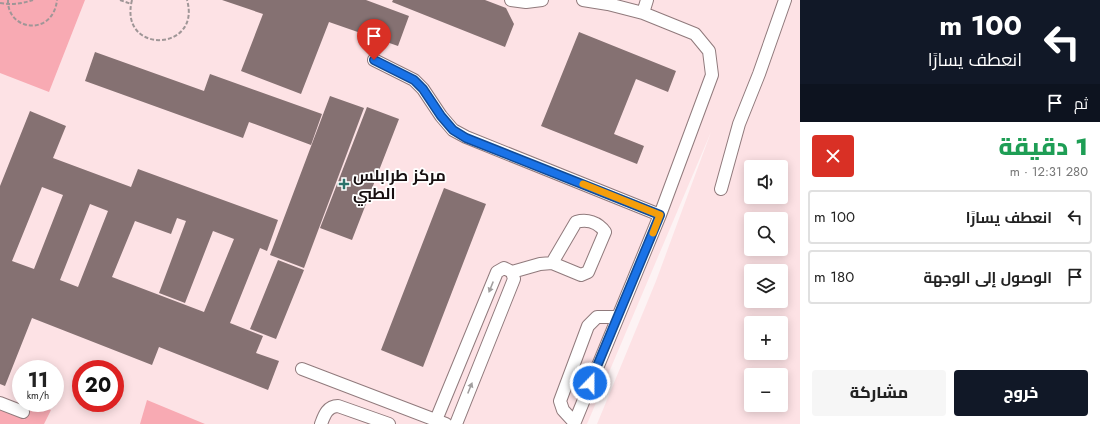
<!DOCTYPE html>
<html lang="ar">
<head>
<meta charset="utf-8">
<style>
  body { margin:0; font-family:Jost,Cairo,sans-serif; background:#f6f6f6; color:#222; direction:rtl; height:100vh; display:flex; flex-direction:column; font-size:15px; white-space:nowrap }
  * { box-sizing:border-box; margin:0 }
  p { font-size:13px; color:#767676 }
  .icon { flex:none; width:22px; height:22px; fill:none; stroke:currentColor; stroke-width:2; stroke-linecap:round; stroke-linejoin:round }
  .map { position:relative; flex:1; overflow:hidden; direction:ltr }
  .panel { display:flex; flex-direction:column; background:#fff; width:300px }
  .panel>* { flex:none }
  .top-card { background:#111827; color:#fff; overflow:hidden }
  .controls { position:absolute; left:744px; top:160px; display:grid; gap:8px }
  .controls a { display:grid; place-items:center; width:44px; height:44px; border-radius:4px; background:#fff; box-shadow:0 2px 10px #0003; font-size:20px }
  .speed { position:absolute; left:12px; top:360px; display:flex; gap:8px; font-size:20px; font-weight:700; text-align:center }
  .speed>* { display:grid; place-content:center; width:52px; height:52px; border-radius:50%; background:#fff; box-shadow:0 2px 10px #0003; line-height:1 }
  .speed small { font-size:10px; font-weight:400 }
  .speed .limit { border:6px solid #d22; background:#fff; color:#111 }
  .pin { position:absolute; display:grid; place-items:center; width:34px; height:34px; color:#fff; margin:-41px -17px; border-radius:50% 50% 50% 0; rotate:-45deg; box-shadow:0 0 4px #0007 }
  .pin .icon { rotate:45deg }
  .me { position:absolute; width:44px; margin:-22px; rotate:22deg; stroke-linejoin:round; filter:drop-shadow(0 0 3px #0008) }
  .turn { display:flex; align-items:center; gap:14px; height:84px; padding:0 12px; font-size:18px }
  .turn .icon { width:52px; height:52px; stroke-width:2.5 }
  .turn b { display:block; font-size:28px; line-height:34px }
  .then { display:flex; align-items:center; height:38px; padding:0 12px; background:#0003; gap:8px; font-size:15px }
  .round { display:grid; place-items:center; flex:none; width:42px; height:42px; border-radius:4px; background:#f6f6f6 }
  .overview { display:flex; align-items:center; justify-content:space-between; height:68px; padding:0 12px }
  h1 { font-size:24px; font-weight:800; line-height:30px; color:#1e9e55 }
  .cta { display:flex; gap:8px; margin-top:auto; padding:8px 12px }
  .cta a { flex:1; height:46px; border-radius:4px; background:#111827; color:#fff; font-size:16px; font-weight:800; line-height:46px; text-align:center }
  .cta a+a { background:#f6f6f6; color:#222 }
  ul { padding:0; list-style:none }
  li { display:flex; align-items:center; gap:12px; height:54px; margin:0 8px 6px; padding:0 4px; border:2px solid #e0e0e0; border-radius:4px }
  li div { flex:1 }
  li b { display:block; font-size:15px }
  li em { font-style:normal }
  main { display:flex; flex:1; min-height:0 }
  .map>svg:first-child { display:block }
</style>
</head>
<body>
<main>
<section class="panel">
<div class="top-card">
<div class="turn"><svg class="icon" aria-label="left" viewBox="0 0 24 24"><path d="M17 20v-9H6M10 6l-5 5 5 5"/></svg><div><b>100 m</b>انعطف يسارًا</div></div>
<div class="then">ثم<svg class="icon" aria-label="arrive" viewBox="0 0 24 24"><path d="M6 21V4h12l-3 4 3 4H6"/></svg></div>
</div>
<div class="overview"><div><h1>1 دقيقة</h1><p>280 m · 12:31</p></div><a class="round" style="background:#d93025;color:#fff"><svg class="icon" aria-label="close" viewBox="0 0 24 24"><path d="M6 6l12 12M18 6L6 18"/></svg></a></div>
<ul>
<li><svg class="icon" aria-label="left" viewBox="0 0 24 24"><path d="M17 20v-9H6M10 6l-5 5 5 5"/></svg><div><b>انعطف يسارًا</b></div><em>100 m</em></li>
<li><svg class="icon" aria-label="arrive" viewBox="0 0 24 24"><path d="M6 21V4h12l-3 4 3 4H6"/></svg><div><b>الوصول إلى الوجهة</b></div><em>180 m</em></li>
</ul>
<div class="cta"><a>خروج</a><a>مشاركة</a></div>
</section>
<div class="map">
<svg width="800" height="424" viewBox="0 0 800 424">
  <rect width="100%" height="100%" fill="#fdf3f4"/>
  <path fill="#fde2e5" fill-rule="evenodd" d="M0 0H800V424H597L656 281 711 132 587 424H0ZM751 167H781V197H751ZM751 219H781V249H751ZM751 271H781V301H751ZM751 323H781V353H751ZM21 369H55V403H21ZM81 369H115V403H81ZM751 375H781V405H751Z"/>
  <path fill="#f8aab3" d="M0 0H85L49 92 0 73Z
    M147 400 205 424H140Z
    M0 403 23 412 24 420 33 405 51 410 44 424H0Z"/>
  <path fill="#857172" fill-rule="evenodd" d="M222 0H366L409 16 398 46 329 22 301 94 241 71 263 14Z
    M393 0H485L506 8 514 24 505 47 392 2Z
    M579 32 676 71 668 92 636 79 614 134 644 146 637 164 541 126Z
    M95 52 204 91 210 74 322 114 311 145 249 122 243 138 85 81Z
    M330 96 364 108 304 268 270 255Z
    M367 107 399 119 352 240 320 228Z
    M30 111 66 126 53 158 131 187 138 169 278 220 267 251 260 248 230 323 263 336 256 353 279 361 268 390 159 347 152 365 32 318 5 386 0 384V186ZM42 187 63 195 34 269 12 261ZM90 204 108 211 78 287 60 280ZM177 218 186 221 159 293 185 303 213 231 234 239 204 312 112 277 135 221 171 234Z
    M444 188 486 204 423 367 381 350Z
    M278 260 304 270 276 339 250 329Z"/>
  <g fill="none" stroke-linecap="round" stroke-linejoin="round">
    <defs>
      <path id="minor" d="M511 0 526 2 542 0
        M643 13 647 0
        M374 60 414 80 423 89 441 116 453 130 466 137 660 215
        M721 189 739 124 759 74 785 0
        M512 272 540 264 552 263 581 275 588 272 605 232C598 222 587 219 576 222L552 263
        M302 369 446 424
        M0 403 23 412
        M436 420 497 272 504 268 512 272 514 279 456 424
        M574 422 563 410 560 401 588 326 597 317H617
        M321 424C324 416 327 406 338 406L389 424
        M574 424 660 215 712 75 709 51 695 34 643 13 608 4 583 0"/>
    </defs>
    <use href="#minor" stroke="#907a7c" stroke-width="14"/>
    <path stroke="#9f9697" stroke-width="2" stroke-dasharray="4 2" stroke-linecap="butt" d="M8 0C7 31 53 37 57 0
      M120 0 131 4
      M132 0C118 55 202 52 187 0
      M0 3C12 5 21 4 33 0"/>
    <use href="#minor" stroke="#fff" stroke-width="12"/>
  </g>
  <defs><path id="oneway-solid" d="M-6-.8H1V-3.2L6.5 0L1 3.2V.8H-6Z"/></defs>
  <g fill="#a29f9f">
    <use href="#oneway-solid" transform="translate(491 287) rotate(112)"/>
    <use href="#oneway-solid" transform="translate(470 388) rotate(-68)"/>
  </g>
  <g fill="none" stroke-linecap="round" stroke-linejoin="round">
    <defs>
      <path id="route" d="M374 60 414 80 423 89 441 116 453 130 466 138 660 215 590 383"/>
    </defs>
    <use href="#route" stroke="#114b97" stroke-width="10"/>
    <use href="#route" stroke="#1a73e8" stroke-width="7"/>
    <path stroke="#f59e0b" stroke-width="7" d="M583 184 660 215 653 233"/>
  </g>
  <path fill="#2b736b" stroke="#fff" stroke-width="1.5" d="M342 178h4v4h4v4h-4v4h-4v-4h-4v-4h4z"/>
  <g text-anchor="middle" stroke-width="3.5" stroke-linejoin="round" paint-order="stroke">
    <g font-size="16" font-weight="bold" fill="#170f10" stroke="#fff" text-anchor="start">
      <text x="353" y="181">مركز طرابلس<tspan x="353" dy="18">الطبي</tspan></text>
    </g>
  </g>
</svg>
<div class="controls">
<a><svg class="icon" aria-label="sound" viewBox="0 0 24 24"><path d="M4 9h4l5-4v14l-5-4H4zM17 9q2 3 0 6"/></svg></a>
<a><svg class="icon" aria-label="search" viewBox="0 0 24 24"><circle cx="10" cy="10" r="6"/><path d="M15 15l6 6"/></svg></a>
<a><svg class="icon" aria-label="layers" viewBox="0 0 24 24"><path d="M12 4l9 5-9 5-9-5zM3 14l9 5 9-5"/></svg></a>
<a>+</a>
<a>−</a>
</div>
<div class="speed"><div>11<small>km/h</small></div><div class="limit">20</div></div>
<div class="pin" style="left:374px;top:60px;background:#d93025"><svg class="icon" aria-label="arrive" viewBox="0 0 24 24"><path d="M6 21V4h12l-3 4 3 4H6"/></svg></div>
<svg class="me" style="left:590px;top:383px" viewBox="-20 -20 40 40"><circle r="17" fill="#1a73e8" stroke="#fff" stroke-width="3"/><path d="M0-11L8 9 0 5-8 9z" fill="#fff"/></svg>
</div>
</main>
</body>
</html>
